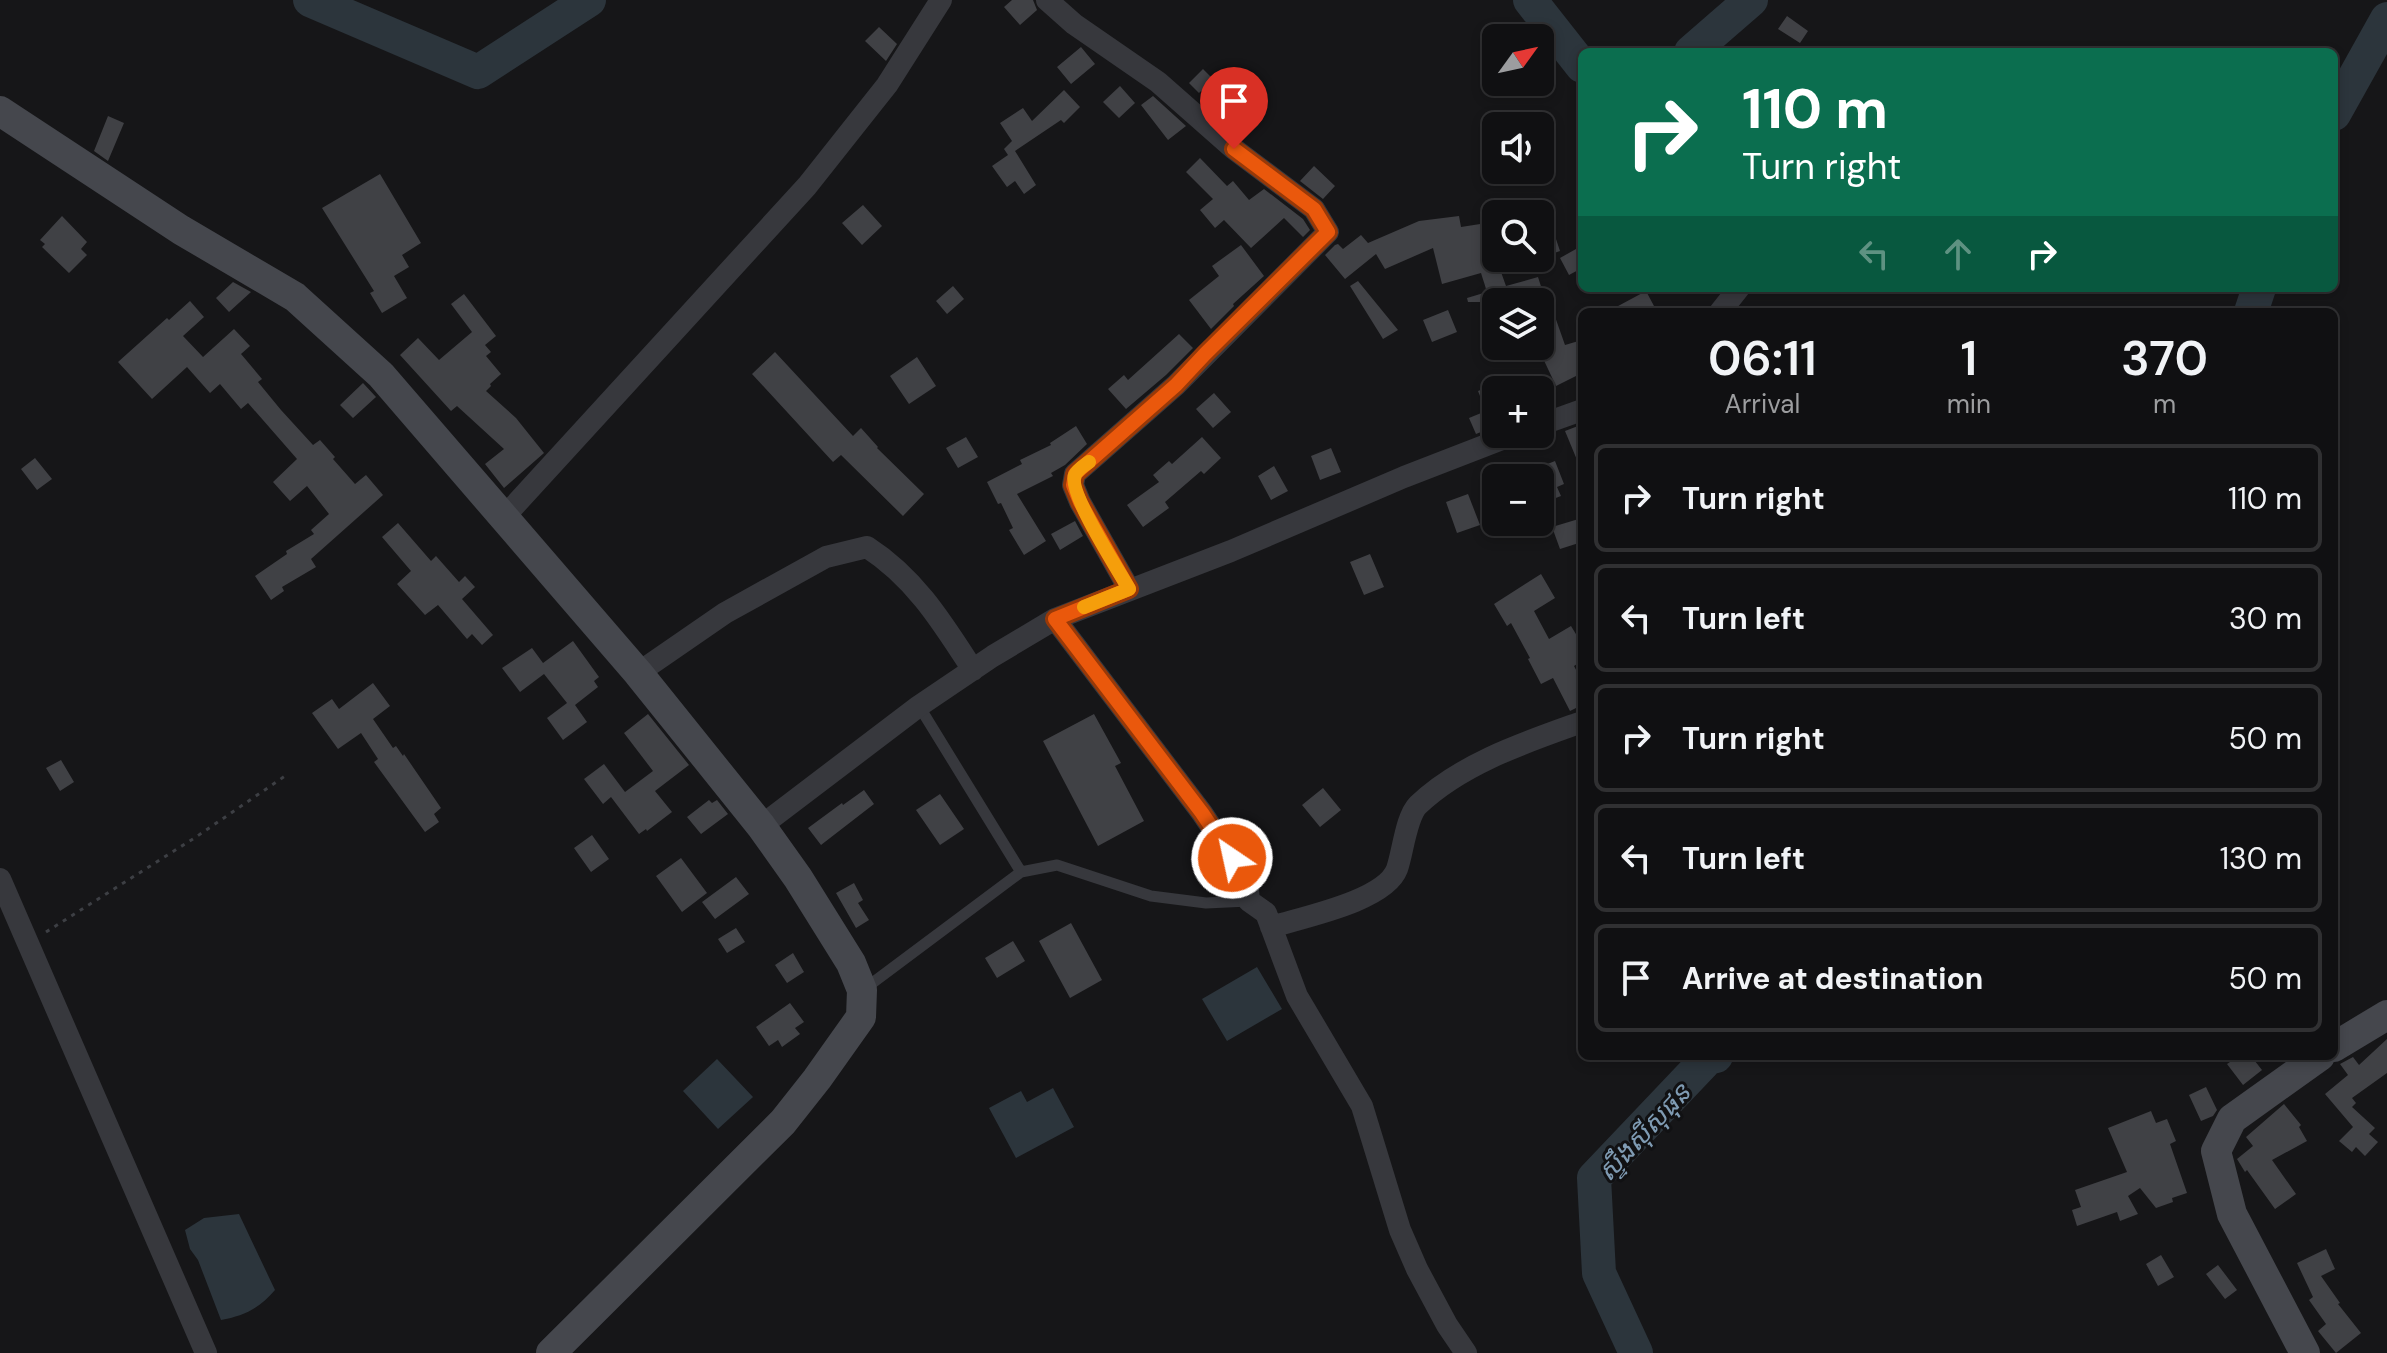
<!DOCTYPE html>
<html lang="en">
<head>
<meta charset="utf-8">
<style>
  body { margin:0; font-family:"DM Sans","Noto Sans Khmer",sans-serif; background:#19191b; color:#f1f3f6; height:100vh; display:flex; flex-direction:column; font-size:30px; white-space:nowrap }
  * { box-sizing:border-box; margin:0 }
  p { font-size:26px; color:#9c9d9f }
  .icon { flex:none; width:44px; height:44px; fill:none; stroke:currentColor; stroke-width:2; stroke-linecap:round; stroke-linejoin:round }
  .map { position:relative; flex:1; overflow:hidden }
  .details { position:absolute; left:1578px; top:308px; width:760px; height:752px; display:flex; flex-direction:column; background:#101012; border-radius:12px; box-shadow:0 4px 12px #0003,0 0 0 2px #303032 }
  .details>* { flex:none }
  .banner { position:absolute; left:1578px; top:48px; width:760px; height:244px; border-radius:12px; box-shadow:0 4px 12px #0003,0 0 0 2px #303032; background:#0b6e4f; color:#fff; overflow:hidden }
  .needle { width:52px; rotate:57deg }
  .controls { position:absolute; left:1482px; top:24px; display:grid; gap:16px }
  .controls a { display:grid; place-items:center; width:72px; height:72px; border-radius:12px; background:#101012; box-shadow:0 4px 12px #0003,0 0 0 2px #303032; font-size:40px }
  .pin { position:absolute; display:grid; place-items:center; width:68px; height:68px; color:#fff; margin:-82px -34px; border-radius:50% 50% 50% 0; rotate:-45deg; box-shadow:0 0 8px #0007 }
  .pin .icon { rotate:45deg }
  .me { position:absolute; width:88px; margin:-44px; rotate:326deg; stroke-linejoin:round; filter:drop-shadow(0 0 6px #0008) }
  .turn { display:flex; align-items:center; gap:28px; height:168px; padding:0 32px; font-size:36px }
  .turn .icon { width:104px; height:104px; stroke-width:2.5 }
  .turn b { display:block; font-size:56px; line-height:68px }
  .lanes { display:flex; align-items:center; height:76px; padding:0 32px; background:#0003; justify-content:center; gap:40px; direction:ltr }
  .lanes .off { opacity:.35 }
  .eta { display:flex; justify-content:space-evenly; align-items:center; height:136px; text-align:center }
  .eta b { font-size:48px; font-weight:600; line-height:56px }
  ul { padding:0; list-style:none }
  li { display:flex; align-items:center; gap:24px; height:108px; margin:0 16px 12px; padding:0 16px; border:4px solid #303032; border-radius:12px }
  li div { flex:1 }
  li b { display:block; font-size:30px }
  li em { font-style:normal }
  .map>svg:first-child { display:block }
</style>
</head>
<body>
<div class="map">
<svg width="2387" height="1353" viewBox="0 0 2387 1353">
  <rect width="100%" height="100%" fill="#161618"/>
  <path fill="#2c353c" d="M1257 967 1282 1009 1227 1041 1202 999Z
    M717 1059 753 1097 718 1129 683 1091Z
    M1053 1088 1074 1127 1016 1158 989 1108 1021 1091 1027 1102Z
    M239 1214 275 1290C260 1308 244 1316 221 1320L198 1260 190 1249 185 1230 204 1218Z"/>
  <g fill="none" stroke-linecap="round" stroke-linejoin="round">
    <path stroke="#2c353c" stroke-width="34" d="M310 0 478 72 589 0
      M1530 0 1582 66
      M1691 52 1751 0
      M2334 114 2387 19
      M2251 312 2259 288
      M1636 1353 1599 1273 1594 1178 1708 1058 1716 1056"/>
  </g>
  <path fill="#404145" d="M1012 0H1033L1037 10 1020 25 1004 7Z
    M1787 16 1808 31 1800 43 1778 29Z
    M879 27 897 44 886 61 865 41Z
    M1081 47 1095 64 1071 84 1057 67Z
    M1203 69 1217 83 1222 79 1250 112 1233 127 1201 91 1199 93 1189 83Z
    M1120 86 1135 103 1119 118 1103 102Z
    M1064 90 1080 107 1064 123 1061 120 1015 151 1036 185 1024 194 1015 181 1007 187 992 166 1008 155 1004 149 1012 141 1000 123 1023 108 1032 121Z
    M1153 96 1186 126 1168 140 1141 105Z
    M108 116 124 123 108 161 94 151Z
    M1200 158 1227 186 1233 181 1249 200 1264 189 1303 219 1310 230 1303 237 1284 218 1251 248 1224 220 1215 228 1200 210 1213 199 1186 172Z
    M1314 166 1335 186 1323 199 1300 181Z
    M380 174 421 243 402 255 409 267 394 276 407 298 382 313 370 293 374 291 322 208Z
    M1543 200 1560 251 1540 258V201Z
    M863 205 882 226 862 245 842 223Z
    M62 216 87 242 81 249 87 255 69 273 42 247 45 244 40 240Z
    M1459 216 1461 227 1493 222 1496 258 1506 286 1538 277 1546 302H1468L1467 298 1487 292 1481 273 1442 284 1433 248 1385 269 1376 254 1345 279 1325 255 1335 245 1338 244 1343 249 1361 235 1368 243 1419 221Z
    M1241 245 1264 276 1233 304 1234 306 1211 329 1189 300 1219 276 1212 266Z
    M1576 249 1582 261V268L1569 275 1560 258Z
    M1358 281 1398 330 1383 339 1350 286Z
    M233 282 251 292 229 312 216 298Z
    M953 286 964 299 947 314 936 301Z
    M1646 291 1654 306 1643 312H1607Z
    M464 294 496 336 485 345 491 352 486 356 501 374 490 384 491 386 486 391 516 418 544 453 504 488 485 464 504 449 457 406 451 411 400 355 418 338 439 360 472 332 451 304Z
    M190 301 204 317 183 336 203 357 234 329 250 346 241 354 262 379 258 382 281 410 313 445 320 440 335 457 333 459 355 484 366 475 383 495 311 559 316 567 282 587 284 591 271 600 255 576 287 554 286 551 314 534 311 530 329 514 307 486 290 501 273 482 297 459 248 403 241 409 220 384 210 393 187 367 152 399 118 362 167 318 169 320Z
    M1448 310 1457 332 1432 342 1423 320Z
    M1553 311 1565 345 1582 340V373L1556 386 1540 352V316Z
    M1179 334 1193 348 1166 375 1126 409 1108 389 1124 375 1128 380Z
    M775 352 853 436 861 428 878 447 877 448 924 494 903 516 841 455 833 462 752 374Z
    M917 357 936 386 909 404 890 376Z
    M363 383 376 397 353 418 340 405Z
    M1496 384V426L1476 434 1469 418 1486 411 1478 391Z
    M1214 393 1231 412 1213 428 1196 409Z
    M1076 426 1087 444 1065 465 1051 473 1053 476 1017 494 1046 541 1024 555 1009 530 1013 528 1001 503 998 504 987 482 1022 464 1020 460 1051 445 1050 443Z
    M1578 426 1582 435V472L1565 431Z
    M966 437 978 457 958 468 946 448Z
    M1202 437 1221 458 1204 474 1201 471 1165 502 1169 508 1143 527 1127 505 1159 482 1153 475 1169 461 1172 464Z
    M1331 448 1341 472 1320 480 1311 456Z
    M35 458 52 479 37 490 21 469Z
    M1555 461 1564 484 1557 487 1561 496 1540 504V467Z
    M1274 466 1288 491 1271 500 1258 476Z
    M1468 494 1480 525 1457 533 1446 502Z
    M1582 518V542L1560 549 1552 527Z
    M1075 521 1083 536 1060 550 1051 534Z
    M398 523 431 561 436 556 459 582 465 576 475 587 462 599 493 635 482 645 472 634 467 639 438 605 425 615 397 584 411 571 382 537Z
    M1370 554 1384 587 1364 595 1350 562Z
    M1541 574 1555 598 1534 611 1549 639 1571 626 1582 644V661L1574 666 1582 681V705L1570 711 1553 678 1541 684 1528 659 1530 658 1511 623 1507 626 1494 604Z
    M573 641 599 677 594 681 598 687 575 705 587 722 563 740 547 718 567 703 544 674 520 692 502 668 532 648 543 663Z
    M373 683 390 706 373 719 393 748 396 746 403 756 404 754 441 808 434 814 439 822 425 832 374 762 378 759 361 733 338 749 312 713 332 699 339 709Z
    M648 714 689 765 655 791 672 812 647 831 646 829 639 834 611 797 603 804 584 779 604 764 625 792 653 771 624 733Z
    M1094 714 1121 763 1115 766 1144 821 1098 846 1043 741Z
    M61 760 74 782 60 791 46 768Z
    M1323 788 1341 810 1320 827 1302 805Z
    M864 790 874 804 821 845 808 828 842 803 843 805Z
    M940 794 964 829 940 845 916 810Z
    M709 800 712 803 717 800 728 814 701 834 687 817Z
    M592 835 609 859 591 872 574 848Z
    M681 858 707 893 682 912 656 876Z
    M736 877 749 894 715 919 702 902Z
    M854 883 863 900 858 903 869 920 856 928 836 893Z
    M1071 923 1102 980 1070 998 1039 941Z
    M736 928 745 942 727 953 718 939Z
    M1013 941 1025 961 997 978 985 958Z
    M793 953 804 972 787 983 775 965Z
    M790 1003 804 1022 795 1028 800 1034 782 1047 778 1040 769 1046 756 1027Z
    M2387 1039V1073L2352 1098 2356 1103 2352 1107 2375 1128 2369 1134 2378 1142 2365 1156 2356 1147 2352 1152 2339 1141 2353 1127 2325 1094 2348 1075 2340 1064 2353 1057 2359 1065Z
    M2239 1056H2251L2262 1070 2243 1085 2227 1064Z
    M2206 1087 2217 1110 2213 1116 2201 1121 2189 1095Z
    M2284 1104 2301 1125 2299 1127 2307 1141 2272 1160 2296 1194 2275 1209 2247 1170 2245 1172 2237 1159 2253 1146 2246 1137Z
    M2151 1111 2156 1123 2167 1119 2176 1141 2170 1144 2187 1193 2172 1198 2173 1202 2156 1208 2140 1188 2128 1196 2138 1214 2120 1221 2117 1212 2077 1226 2072 1210 2081 1207 2075 1190 2127 1172 2108 1128Z
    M2326 1249 2335 1269 2321 1276 2340 1303 2338 1304 2361 1333 2336 1353 2318 1331 2326 1324 2309 1300 2313 1297 2297 1263Z
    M2161 1255 2174 1277 2158 1286 2146 1264Z
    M2218 1265 2237 1290 2225 1299 2206 1274Z"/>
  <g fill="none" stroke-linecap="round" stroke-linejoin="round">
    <path stroke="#3d3f44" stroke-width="3" stroke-dasharray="4 6" stroke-linecap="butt" d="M46 932 196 837 288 774"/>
    <path stroke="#37383d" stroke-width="11" d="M919 706 1021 872
      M863 990 1021 872 1057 865 1151 896 1206 903 1249 901"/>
    <path stroke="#37383d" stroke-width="22" d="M1047 0 1074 24 1158 82 1234 149 1314 209 1328 232 1176 385 1075 474 1073 485 1080 502 1129 589
      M1720 312 1739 288
      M1540 425 1582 410
      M504 517 807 186 887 85 941 0
      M1055 619 1202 813 1247 880 1249 901 1266 913 1297 996 1362 1106 1400 1230 1417 1269 1447 1325 1466 1353
      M638 673 725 613 826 557 867 547C915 578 942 622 973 670
      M761 826 919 706 993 656 1055 619 1231 551 1404 477 1515 434
      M0 879 206 1353
      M1271 927C1303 917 1385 901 1397 869 1403 852 1406 817 1418 805 1462 763 1526 742 1582 722"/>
    <path stroke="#45474d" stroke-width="30" d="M0 111 181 230 295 297 381 375 638 673 761 826 798 878 851 963 862 990 861 1017 817 1079 783 1122 551 1353
      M2334 1047 2387 1015
      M2305 1353 2232 1214 2216 1151 2232 1119 2320 1056"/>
  </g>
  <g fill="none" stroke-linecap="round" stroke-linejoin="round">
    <defs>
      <path id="route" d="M1232 858 1202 813 1055 619 1129 589 1080 502 1073 485 1075 474 1176 385 1205 354 1328 232 1314 209 1234 149"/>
    </defs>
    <use href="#route" stroke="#983908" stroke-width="20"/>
    <use href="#route" stroke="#ea580c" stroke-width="14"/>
    <path stroke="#f59e0b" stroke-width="14" d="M1084 607 1129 589C1119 571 1067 491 1075 475 1077 470 1085 465 1089 462"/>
  </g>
  <g text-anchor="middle" stroke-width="6" stroke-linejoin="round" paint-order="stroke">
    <g font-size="26" font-style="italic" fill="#7f9bb3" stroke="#111113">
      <text transform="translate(1644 1132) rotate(-47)" y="9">ស្ទឹងស៊ីសុផុន</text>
    </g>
  </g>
</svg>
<div class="controls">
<a><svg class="needle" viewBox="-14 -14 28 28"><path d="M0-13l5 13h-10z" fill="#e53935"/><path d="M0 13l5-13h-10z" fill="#9c9d9f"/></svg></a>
<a><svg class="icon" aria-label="sound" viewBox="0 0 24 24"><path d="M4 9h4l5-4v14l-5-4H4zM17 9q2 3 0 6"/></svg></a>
<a><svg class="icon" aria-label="search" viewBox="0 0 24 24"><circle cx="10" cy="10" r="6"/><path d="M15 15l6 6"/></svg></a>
<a><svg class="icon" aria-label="layers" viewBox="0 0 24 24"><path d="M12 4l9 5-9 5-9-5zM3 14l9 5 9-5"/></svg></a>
<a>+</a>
<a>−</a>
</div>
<div class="pin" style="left:1234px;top:149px;background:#d93025"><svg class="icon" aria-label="arrive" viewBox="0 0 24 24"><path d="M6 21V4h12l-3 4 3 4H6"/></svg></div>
<svg class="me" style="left:1232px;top:858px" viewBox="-20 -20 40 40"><circle r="17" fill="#ea580c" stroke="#fff" stroke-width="3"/><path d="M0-11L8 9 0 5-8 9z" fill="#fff"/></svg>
<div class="banner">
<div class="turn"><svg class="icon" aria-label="right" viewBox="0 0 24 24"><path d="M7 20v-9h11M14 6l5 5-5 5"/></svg><div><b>110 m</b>Turn right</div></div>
<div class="lanes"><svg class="icon off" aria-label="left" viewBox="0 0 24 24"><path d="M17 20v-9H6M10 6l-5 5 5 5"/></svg><svg class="icon off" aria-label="ahead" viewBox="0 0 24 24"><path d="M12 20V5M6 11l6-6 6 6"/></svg><svg class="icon" aria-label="right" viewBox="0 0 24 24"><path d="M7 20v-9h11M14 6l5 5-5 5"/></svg></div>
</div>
<section class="details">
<div class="eta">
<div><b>06:11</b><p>Arrival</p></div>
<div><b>1</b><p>min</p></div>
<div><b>370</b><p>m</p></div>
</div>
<ul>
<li><svg class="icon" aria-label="right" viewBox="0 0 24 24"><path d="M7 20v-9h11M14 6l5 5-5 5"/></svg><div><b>Turn right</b></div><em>110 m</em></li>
<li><svg class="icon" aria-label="left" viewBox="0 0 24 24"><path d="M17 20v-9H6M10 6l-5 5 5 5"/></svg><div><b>Turn left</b></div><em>30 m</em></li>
<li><svg class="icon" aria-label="right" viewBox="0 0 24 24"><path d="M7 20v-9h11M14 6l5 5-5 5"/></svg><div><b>Turn right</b></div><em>50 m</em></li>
<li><svg class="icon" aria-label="left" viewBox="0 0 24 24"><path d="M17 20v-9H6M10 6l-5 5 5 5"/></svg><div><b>Turn left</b></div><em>130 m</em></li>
<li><svg class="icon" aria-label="arrive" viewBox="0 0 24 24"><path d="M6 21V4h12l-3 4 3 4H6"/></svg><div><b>Arrive at destination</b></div><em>50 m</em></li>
</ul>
</section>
</div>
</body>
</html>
